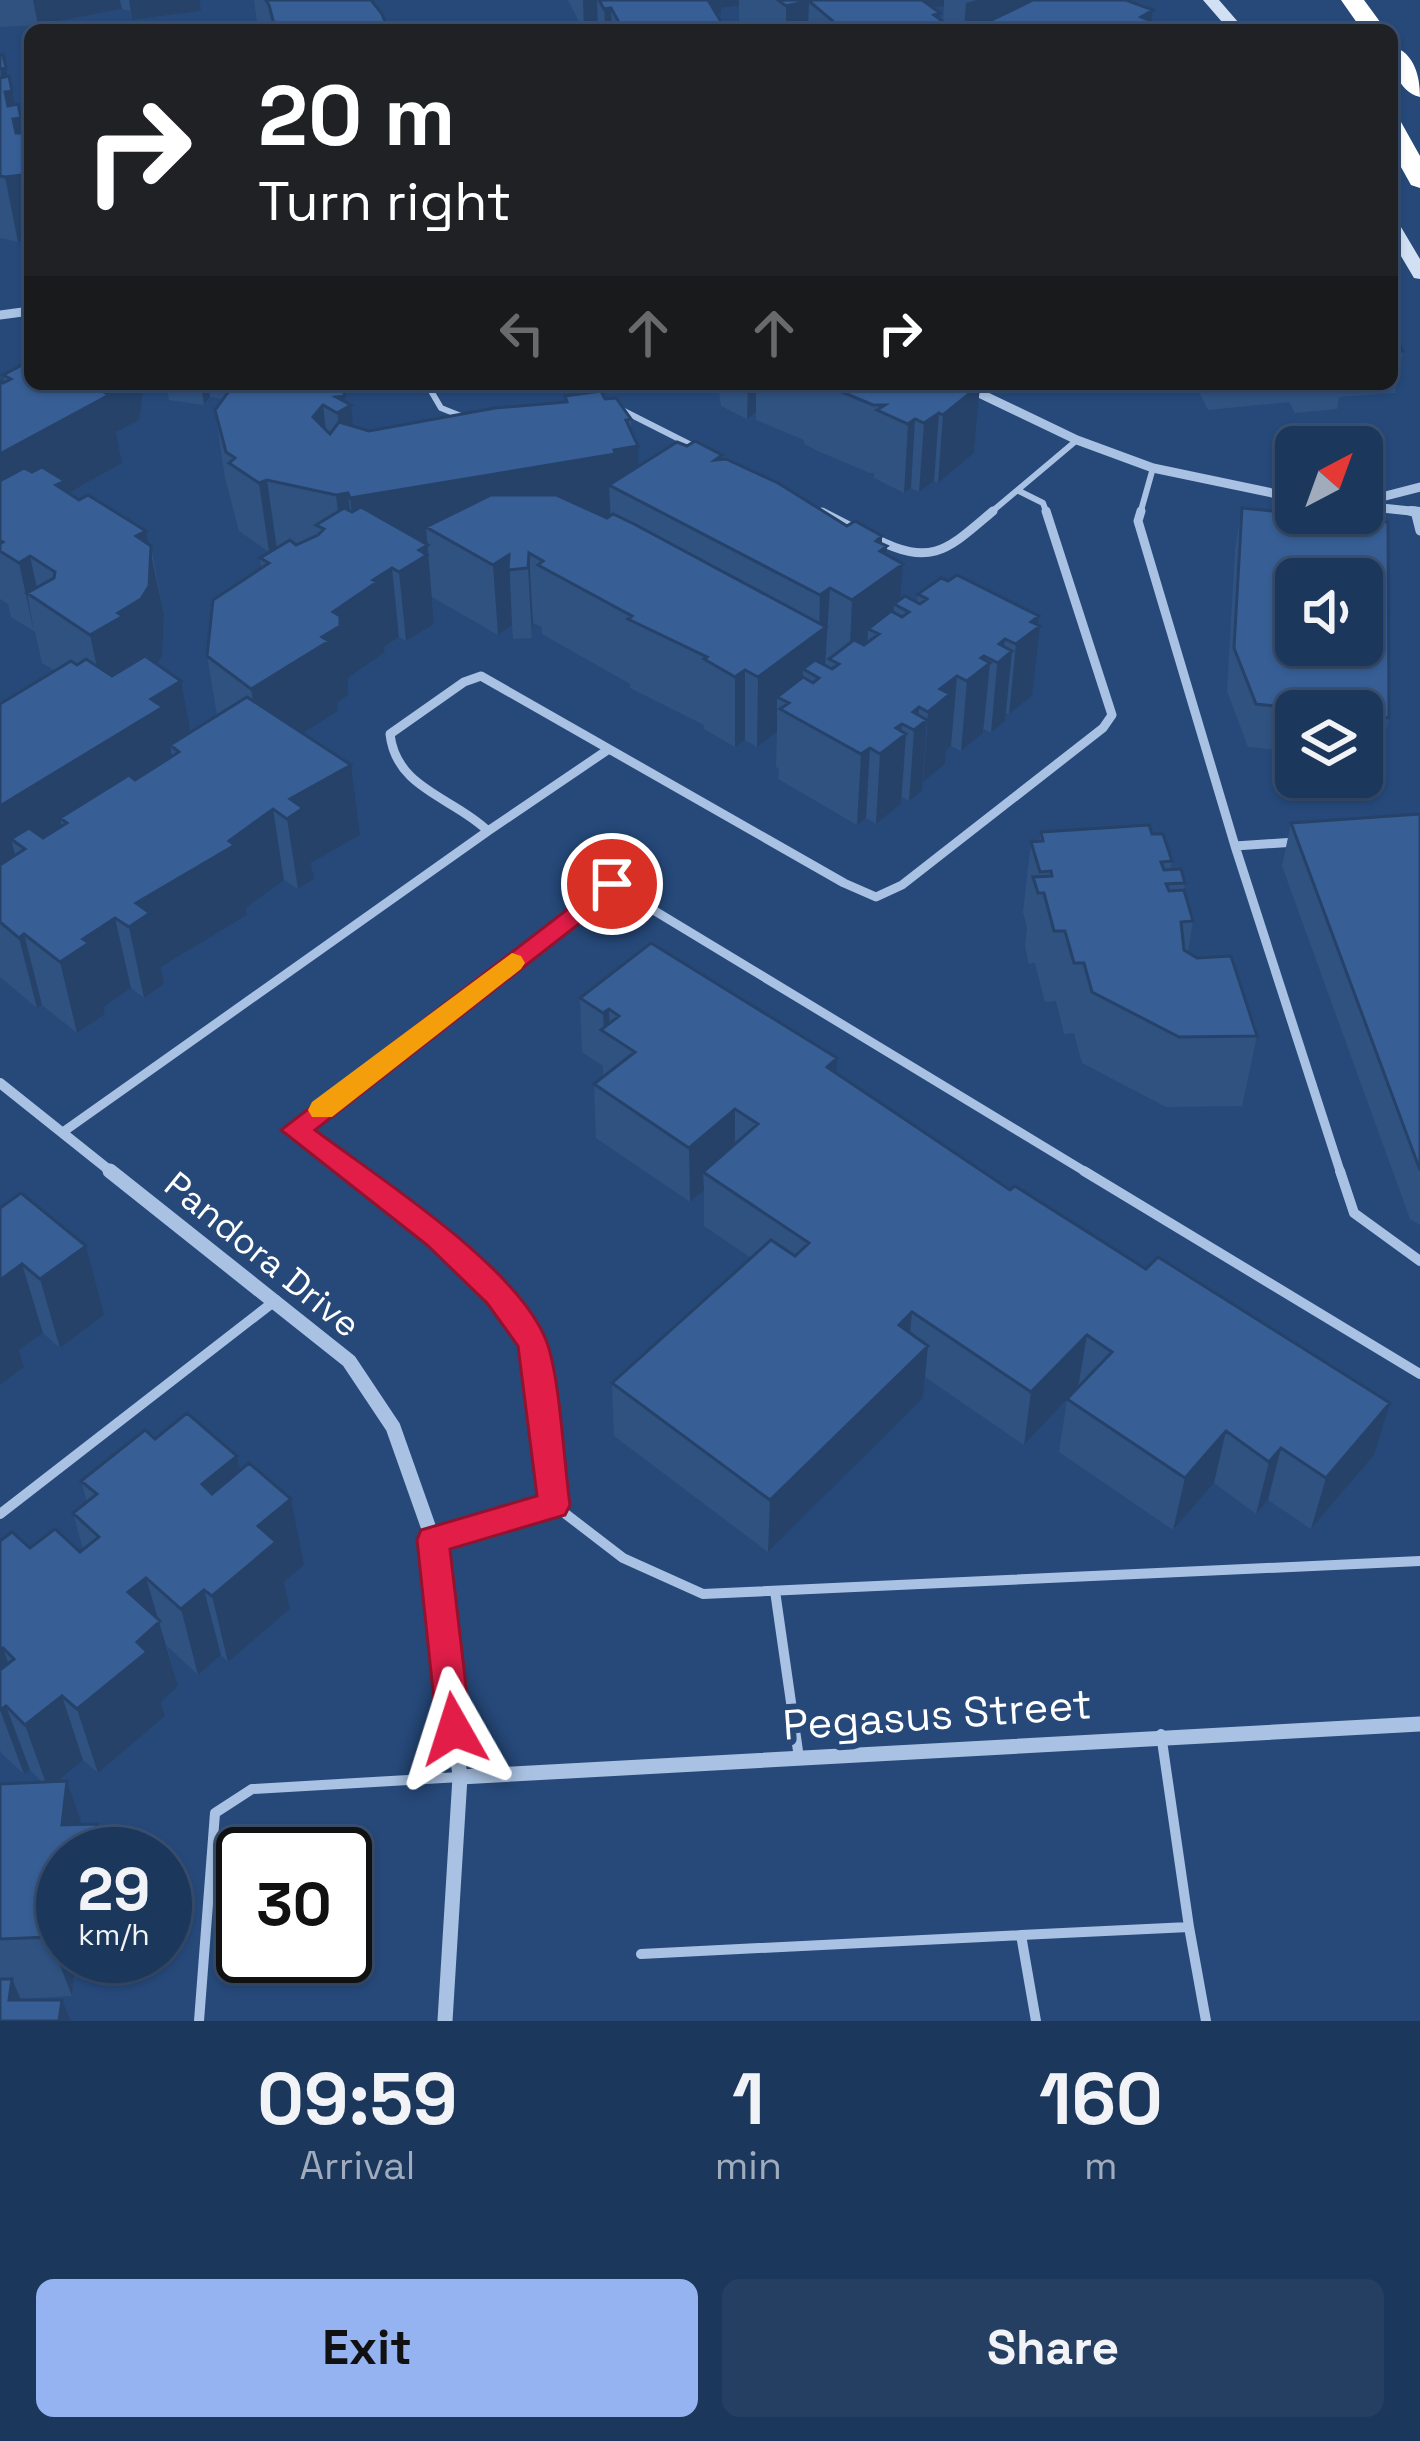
<!DOCTYPE html>
<html lang="en">
<head>
<meta charset="utf-8">
<style>
  body { margin:0; font-family:"Space Grotesk",sans-serif; background:#253f62; color:#f1f3f6; height:100vh; display:flex; flex-direction:column; font-size:45px; white-space:nowrap }
  * { box-sizing:border-box; margin:0 }
  p { font-size:39px; color:#a0acbb }
  .icon { flex:none; width:66px; height:66px; fill:none; stroke:currentColor; stroke-width:2; stroke-linecap:round; stroke-linejoin:round }
  .map { position:relative; height:2021px; overflow:hidden }
  .details { display:flex; flex-direction:column; background:#1c375c; flex:1 }
  .details>* { flex:none }
  .top-card { position:absolute; left:24px; top:24px; width:1374px; height:366px; border-radius:18px; box-shadow:0 3px 9px #0004,0 0 0 3px #3a5172; background:#202124; color:#fff; overflow:hidden }
  .needle { width:78px; rotate:41deg }
  .buttons { position:absolute; left:1275px; top:426px; display:grid; gap:24px }
  .buttons a { display:grid; place-items:center; width:108px; height:108px; border-radius:18px; background:#1c375c; box-shadow:0 3px 9px #0004,0 0 0 3px #3a5172; font-size:60px }
  .speed { position:absolute; left:36px; top:1827px; display:flex; gap:24px; font-size:60px; font-weight:700; text-align:center }
  .speed>* { display:grid; place-content:center; width:156px; height:156px; border-radius:50%; background:#1c375c; box-shadow:0 3px 9px #0004,0 0 0 3px #3a5172; line-height:1 }
  .speed small { font-size:30px; font-weight:400 }
  .speed .limit { border:6px solid #111; border-radius:18px; background:#fff; color:#111 }
  .pin { position:absolute; display:grid; place-items:center; width:102px; height:102px; color:#fff; margin:-51px; border:6px solid #fff; border-radius:50%; box-shadow:0 3px 12px #0007 }
  .me { position:absolute; width:132px; margin:-66px; rotate:354deg; stroke-linejoin:round; filter:drop-shadow(0 0 9px #0008) }
  .turn { display:flex; align-items:center; gap:42px; height:252px; padding:0 36px; font-size:54px }
  .turn .icon { width:156px; height:156px; stroke-width:2.5 }
  .turn b { display:block; font-size:84px; line-height:102px }
  .lanes { display:flex; align-items:center; height:114px; padding:0 36px; background:#0003; justify-content:center; gap:60px; direction:ltr }
  .lanes .off { opacity:.35 }
  .eta { display:flex; justify-content:space-evenly; align-items:center; height:204px; text-align:center }
  .eta b { font-size:72px; font-weight:700; line-height:84px }
  .primary-button { display:flex; gap:24px; margin-top:auto; padding:24px 36px }
  .primary-button a { flex:1; height:138px; border-radius:18px; background:#95b2f1; color:#111; font-size:48px; font-weight:700; line-height:138px; text-align:center }
  .primary-button a+a { background:#253f62; color:#f1f3f6 }
  .map>svg:first-child { display:block }
</style>
</head>
<body>
<div class="map">
<svg width="1420" height="2021" viewBox="0 0 1420 2021">
  <rect width="100%" height="100%" fill="#26497a"/>
  <g fill="none" stroke-linecap="round" stroke-linejoin="round">
    <path stroke="#a9c2e3" stroke-width="6" d="M427 384 441 408 466 418
      M614 406 701 450
      M1019 491 1043 503 1047 514
      M989 514 1077 440
      M1140 514 1153 468"/>
    <path stroke="#a9c2e3" stroke-width="9" d="M1141 511 1138 521 1235 846 1341 1174
      M1415 511 1420 531
      M822 512 855 529
      M876 539C933 568 949 548 993 511
      M488 831 609 749
      M1235 846 1295 842
      M63 1132 488 831C453 797 396 789 390 734L464 682 481 676 844 883 876 897 902 885 1103 728 1112 715 1046 511
      M355 1174 296 1130 612 885 1089 1174"/>
    <path stroke="#a9c2e3" stroke-width="10" d="M351 1171C415 1216 496 1267 530 1341 550 1384 548 1457 554 1505L433 1540
      M1084 1171 1420 1374
      M1340 1171 1354 1213 1420 1261
      M554 1505 623 1558 703 1594 1420 1561
      M0 1514 276 1300
      M775 1591 799 1758
      M1189 1927 1206 2021
      M641 1954 1021 1935
      M199 2021 215 1813 252 1789 460 1777
      M1036 2021 1021 1935 1189 1927 1161 1734"/>
    <path stroke="#a9c2e3" stroke-width="9" d="M0 315 30 311
      M960 384 1077 440 1153 468 1296 498
      M1362 502 1420 487
      M1363 506 1420 512"/>
    <path stroke="#a9c2e3" stroke-width="10" d="M1411 511 1420 512
      M0 1083 114 1174"/>
    <path stroke="#a9c2e3" stroke-width="15" d="M110 1171 349 1361 393 1427 433 1540 460 1777 445 2021
      M460 1777 1420 1724"/>
    <path fill="#d2e0f4" fill-rule="evenodd" d="M1203 0H1219L1245 30H1229Z
      M1392 221 1398 222 1420 259V279L1414 278 1392 241Z"/>
    <path fill="#fff" fill-rule="evenodd" d="M1341 0H1364L1386 30H1362Z
      M1392 46C1415 53 1420 77 1420 97 1397 91 1392 66 1392 46Z
      M1392 120 1401 122 1420 156V188L1411 185 1392 151Z"/>
  </g>
  <path fill="#2f5281" fill-rule="evenodd" d="M0 0H200L201 11 132 20 130 11 122 9 38 25 0 27Z
    M254 0H372L388 30H258Z
    M568 0H1126L1153 10 1151 30H743L739 26V6L721 8V14L717 15 726 30H583ZM944 6 943 22 933 8Z
    M0 55 18 242 0 238Z
    M1392 332 1403 351 1395 393 1339 397 1337 409 1295 413 1289 402 1208 410 1195 384H1392Z
    M30 343V384L139 420 116 432 122 463 69 493 151 546 164 615 162 656 157 665 190 732 217 715 207 656 261 569 260 558 269 552 239 531 225 478 215 410 223 399 210 397 204 405 169 400 166 384H341L353 426 369 431 565 403V396L605 399 631 419V431L638 446V467L722 460 847 526 882 536V544L886 555 903 564 901 599 917 603 918 594 1038 625 1032 696 1009 714 1006 713 1005 721 991 733 984 729 983 733 961 751 951 746 946 750 945 764 922 782V791L909 801 902 797 901 804 876 824 866 818 857 825 778 779 779 768 776 767 777 732 757 747 745 740 735 747 704 729V725L630 688V684L542 634V627L533 623 532 638 513 639 512 625 498 635 432 597 434 624 406 641 399 637 384 647 385 652 348 678V695L337 703 338 711 303 733 360 835 311 863 314 879 298 889 284 880 246 908 247 915 161 967 164 984 144 998 131 988 104 1007 105 1014 77 1033 42 1005 37 1008 0 977V704L55 671 42 663 35 632 11 617 8 604 0 599V381L5 382 3 375 25 363 22 348Z
    M718 384H978L980 385 974 453 938 483 934 481 919 492 911 488 904 493 874 478V473H870L820 452 804 444V440L756 420V414L747 419 721 406Z
    M1242 508 1389 718 1379 761 1362 759V711H1296V752L1248 747 1227 691 1235 550Z
    M1420 814V1225L1410 1219 1282 866 1291 823Z
    M1041 832 1152 834 1172 861 1170 870 1185 883 1184 891 1193 921 1188 952 1257 1036 1242 1106 1166 1107 1082 1063 1074 1033 1064 1034 1056 1001 1045 1002 1035 963 1029 964 1025 947 1027 928 1023 912 1031 842 1039 841Z
    M580 998 836 1073 1374 1455 1311 1529 1268 1500 1256 1514 1214 1483 1173 1530 1059 1452 1067 1400 1024 1445 925 1377 923 1398 768 1552 614 1436 612 1383 751 1258 704 1226V1190L690 1202 596 1138 594 1084 603 1077V1066L582 1052Z
    M0 1208 104 1315 60 1348 43 1333 19 1350 24 1367 0 1385Z
    M155 1439 237 1456 240 1471 304 1565 284 1582 290 1609 228 1662 221 1655 198 1675 167 1646 178 1686 161 1702 165 1716 98 1773 83 1760 57 1781H67L82 1824H97L107 1854H63V1956H110L108 1974 74 1976 72 1996 21 1999 62 2000 71 2021H0V1784L42 1782 30 1770 24 1774 1 1753 0 1749V1541L30 1548 80 1552 83 1549 73 1513 87 1502 81 1481Z"/>
  <path fill="#264269" d="M33 0H120L122 9 38 25Z
    M129 0H200L201 11 132 20Z
    M583 0H597L598 30H584Z
    M604 0H739V6L721 8V14L711 16 611 8 612 30H605Z
    M898 0H944V6L897 13Z
    M976 0H1092L1089 30H964L966 3Z
    M809 1 808 30H786V6Z
    M1153 10 1151 30H1133L1141 17Z
    M940 13 939 25 945 23 944 30H917L934 15Z
    M0 54 3 68H6L10 91H12L18 118H21L30 162V241L18 242 5 177Z
    M80 384H144L139 420 116 432 122 463 0 532V454Z
    M201 384H208L210 397 204 405Z
    M748 384H756V413L747 419Z
    M980 385 974 453 938 483 943 415Z
    M345 396 346 408 351 405 358 474 344 481 336 397Z
    M323 405 331 473 313 417Z
    M939 413 934 481 919 492 924 423Z
    M915 419 911 488 904 493 908 424Z
    M638 446 639 501 609 485 611 523 426 527 434 624 406 641 399 572 420 559 358 567 350 498Z
    M267 480 277 549 269 552 259 483Z
    M348 493 356 562 344 564 336 495Z
    M146 531 164 615 162 656 154 669 105 704 90 635 118 613 136 536Z
    M882 536 881 550 887 546 885 577 903 564 900 608 894 604 892 639 868 629 867 657 849 670 852 600 876 541Z
    M529 553 533 623 532 638 528 568Z
    M509 555 512 625 498 635 493 565Z
    M30 556 40 602 27 593 34 632 19 563Z
    M392 568 399 637 384 647 385 652 348 678V695L337 703 338 711 262 759 251 689 322 637 333 612 373 580Z
    M830 588 823 697 819 678 803 669 802 713 777 697V732L757 747 758 677 819 632 820 595Z
    M1039 616 1037 628 1040 626 1032 696 1009 714 1016 644 1031 622Z
    M1005 639 1003 658 1012 651 1005 721 991 733 999 644Z
    M984 656 983 669 990 663 983 733 961 751 967 681Z
    M745 670V740L735 747V677Z
    M957 676 951 746 946 750 945 764 923 782 928 712 940 689Z
    M181 681 194 751 179 752 170 745 176 777 67 823 60 818 66 846 25 849 11 839 20 874 0 887V806L151 699Z
    M919 707 918 728 927 720 922 791 909 801 914 730 913 712Z
    M902 724 901 738 906 734 901 804 876 824 880 754 896 728Z
    M870 748 866 818 857 825 861 754Z
    M351 765 360 835 311 863 314 879 298 889 287 819 290 799Z
    M273 809 284 880 246 908 247 915 161 967 164 984 144 998 129 927 136 903 229 841Z
    M115 918 131 988 104 1007 105 1014 77 1033 60 962 83 939Z
    M24 934 42 1005 37 1008 19 938Z
    M609 1009 610 1035 604 1032 603 1013Z
    M837 1058 834 1113 827 1067Z
    M735 1109V1163L703 1172 704 1190 690 1202 689 1148Z
    M86 1246 104 1315 60 1348 40 1279Z
    M22 1264 43 1333 19 1350 24 1367 0 1385V1280Z
    M912 1312 907 1365 899 1325Z
    M1087 1335 1078 1388 1024 1445 1031 1392Z
    M928 1346 923 1398 768 1552 770 1500Z
    M1390 1403 1374 1455 1311 1529 1326 1478Z
    M1226 1431 1214 1483 1173 1530 1185 1478Z
    M1281 1448 1268 1500 1256 1514 1269 1462Z
    M237 1456 252 1523 218 1551 202 1484Z
    M291 1499 304 1565 284 1582 290 1609 228 1662 212 1596 258 1526Z
    M146 1578 178 1686 161 1702 165 1716 98 1773 77 1709 128 1592Z
    M204 1590 221 1655 198 1675 181 1609Z
    M3 1648 26 1713 6 1706 30 1770 24 1774 0 1710V1650Z
    M62 1696 83 1760 48 1789 25 1725Z
    M67 1781 89 1844 62 1825Z
    M97 1824 107 1854H93Z
    M51 1915 63 1946V1956H67L74 1976 72 1996 49 1937Z
    M102 1956H110L108 1974Z
    M12 1979 30 2021 9 2000Z
    M62 2000 71 2021H59Z"/>
  <path fill="#375f96" stroke="#264269" stroke-width="3" fill-rule="evenodd" d="M266 0H371L382 14 388 30H267L275 28 269 5Z
    M599 0H708L726 30H623L611 8 604 9Z
    M778 0H922L940 13 934 15 945 23 917 30H836L827 24 834 22 809 1 786 6Z
    M1033 0H1126L1153 10 1141 17 1149 20 1133 30H971Z
    M0 55H3L6 68 0 69Z
    M9 76 12 91 5 92 8 106 18 104 21 118 13 119 16 133H30V174L5 177 0 176V78Z
    M1392 332 1403 351 1392 352Z
    M30 361V384H90L109 395 0 454V381L3 383 11 379 3 375Z
    M234 384H341L345 396 336 397 351 405 337 413 323 405 313 417 330 434 339 422 369 431 495 408 567 402 565 396 601 391 605 399 616 398 631 419 626 420 638 446 614 450 615 454 350 498 348 493 336 495 267 480 259 483 229 463 235 458 226 452 215 410Z
    M823 384H978L980 385 943 415 939 413 924 423 915 419 908 424 877 410 885 405H873Z
    M695 441 722 455 715 460 726 459 778 483 847 526 855 521 882 536 876 541 887 546 880 551 903 564 852 600 830 588 820 595 609 485 677 442 687 446Z
    M42 467 65 481 56 485 79 500 88 495 146 531 136 536 151 546 149 586 141 599 118 613 123 616 90 635 27 593 54 578 55 572 30 556 19 563 0 551V544L3 542 0 540V481L24 468 32 472Z
    M491 495H556L607 518 613 514 634 524 826 627 758 677 745 670 735 677 704 659 707 657 628 619 632 616 538 565 543 561 529 553 528 568 508 570 509 555 493 565 426 527Z
    M361 507 428 545 419 550 427 555 399 572 392 568 373 580 377 582 333 612 340 616V626L322 637 329 641 251 689 207 656 213 600 269 563 260 558 290 540 296 545 318 535 324 529 316 525 344 508 352 512Z
    M1242 508 1388 522 1389 718 1362 715V711H1323L1256 704 1234 648ZM1296 579H1362V645H1296Z
    M957 575 1039 616 1031 622 1040 626 1016 644 1005 639 999 644 1012 651 998 663 984 656 981 658 990 663 967 681 957 676 940 689 950 694 928 712 919 707 913 712 927 720 914 730 902 724 896 728 906 734 880 754 870 748 861 754 780 709 789 703 777 697 803 677 813 683 819 678 803 669 815 660 832 669 839 664 829 659 854 640 864 645 879 634 868 629 891 611 902 617 909 612 894 604 905 596 920 604 927 599 918 594 941 578 948 581Z
    M145 656 181 681 151 699 163 707 0 806V704L71 661 77 665 86 659 112 676Z
    M247 697 351 765 290 799 303 808 287 819 273 809 229 841 235 845 136 903 150 913 129 927 115 918 83 939 89 943 60 962 24 934 19 938 0 922V865L25 849 11 839 29 828 43 838 67 823 60 818 129 775 135 780 179 752 170 745Z
    M1420 814V1170L1291 823Z
    M1149 825 1152 834H1163L1172 861 1161 862 1164 870 1181 869 1185 883 1166 884 1169 891 1184 890 1193 921 1181 922 1184 950 1197 958 1231 956 1257 1036 1179 1037 1092 992 1084 963H1074L1065 931H1054L1044 893H1038L1033 877 1052 876 1051 871 1040 872 1031 842 1043 841 1041 832Z
    M651 943 837 1058 827 1067 1010 1190 1015 1186 1146 1269 1158 1257 1390 1403 1326 1478 1281 1448 1269 1462 1226 1431 1185 1478 1067 1399 1112 1352 1087 1335 1031 1392 912 1312 899 1325 928 1346 770 1500 612 1383 771 1240 795 1256 809 1243 703 1172 758 1124 735 1109 689 1148 594 1084 635 1052 601 1030 619 1016 609 1009 603 1013 580 998Z
    M21 1193 86 1246 40 1279 22 1264 0 1280V1208Z
    M187 1413 237 1456 202 1484 212 1494 249 1463 291 1499 258 1526 276 1542 212 1596 204 1590 181 1609 146 1578 128 1592 160 1621 137 1642 147 1652 77 1709 62 1696 25 1725 6 1706 0 1710V1670L14 1659 3 1648 0 1650V1541L12 1532 30 1548 55 1529 80 1552 99 1537 73 1513 97 1494 81 1481 145 1430 155 1439Z
    M67 1781 62 1825 97 1824 93 1854H63V1915H51L49 1937 0 1939V1784Z
    M0 1979H12L9 2000H62L59 2021H0Z"/>
  <path fill="#e11d48" stroke="#92132f" stroke-width="3" d="M612 875 621 878 625 884 621 891 315 1130C380 1179 517 1266 546 1340 560 1375 564 1464 570 1505L565 1515 450 1549 471 1729 466 1740 454 1745 442 1740 437 1729 417 1540 421 1530 537 1496 518 1346 487 1303 427 1245 281 1130Z"/>
  <path fill="#f59e0b" d="M512 953 521 956 525 963 521 969 332 1117H312L308 1110 312 1102Z"/>
  <g text-anchor="middle" stroke-width="12" stroke-linejoin="round" paint-order="stroke">
    <g font-size="36" fill="#fff" stroke="#26497a">
      <text transform="translate(263 1254) rotate(39)" y="13">Pandora Drive</text>
    </g>
    <g font-size="42" fill="#fff" stroke="#26497a">
      <text transform="translate(937 1714) rotate(-4)" y="15">Pegasus Street</text>
    </g>
  </g>
</svg>
<div class="buttons">
<a><svg class="needle" viewBox="-14 -14 28 28"><path d="M0-13l5 13h-10z" fill="#e53935"/><path d="M0 13l5-13h-10z" fill="#a0acbb"/></svg></a>
<a><svg class="icon" aria-label="sound" viewBox="0 0 24 24"><path d="M4 9h4l5-4v14l-5-4H4zM17 9q2 3 0 6"/></svg></a>
<a><svg class="icon" aria-label="layers" viewBox="0 0 24 24"><path d="M12 4l9 5-9 5-9-5zM3 14l9 5 9-5"/></svg></a>
</div>
<div class="speed"><div>29<small>km/h</small></div><div class="limit">30</div></div>
<div class="pin" style="left:612px;top:884px;background:#d93025"><svg class="icon" aria-label="arrive" viewBox="0 0 24 24"><path d="M6 21V4h12l-3 4 3 4H6"/></svg></div>
<svg class="me" style="left:454px;top:1729px" viewBox="-20 -20 40 40"><path d="M0-17L14 15 0 8-14 15z" fill="#e11d48" stroke="#fff" stroke-width="4"/></svg>
<div class="top-card">
<div class="turn"><svg class="icon" aria-label="right" viewBox="0 0 24 24"><path d="M7 20v-9h11M14 6l5 5-5 5"/></svg><div><b>20 m</b>Turn right</div></div>
<div class="lanes"><svg class="icon off" aria-label="left" viewBox="0 0 24 24"><path d="M17 20v-9H6M10 6l-5 5 5 5"/></svg><svg class="icon off" aria-label="ahead" viewBox="0 0 24 24"><path d="M12 20V5M6 11l6-6 6 6"/></svg><svg class="icon off" aria-label="ahead" viewBox="0 0 24 24"><path d="M12 20V5M6 11l6-6 6 6"/></svg><svg class="icon" aria-label="right" viewBox="0 0 24 24"><path d="M7 20v-9h11M14 6l5 5-5 5"/></svg></div>
</div>
</div>
<section class="details">
<div class="eta">
<div><b>09:59</b><p>Arrival</p></div>
<div><b>1</b><p>min</p></div>
<div><b>160</b><p>m</p></div>
</div>
<div class="primary-button"><a>Exit</a><a>Share</a></div>
</section>
</body>
</html>
